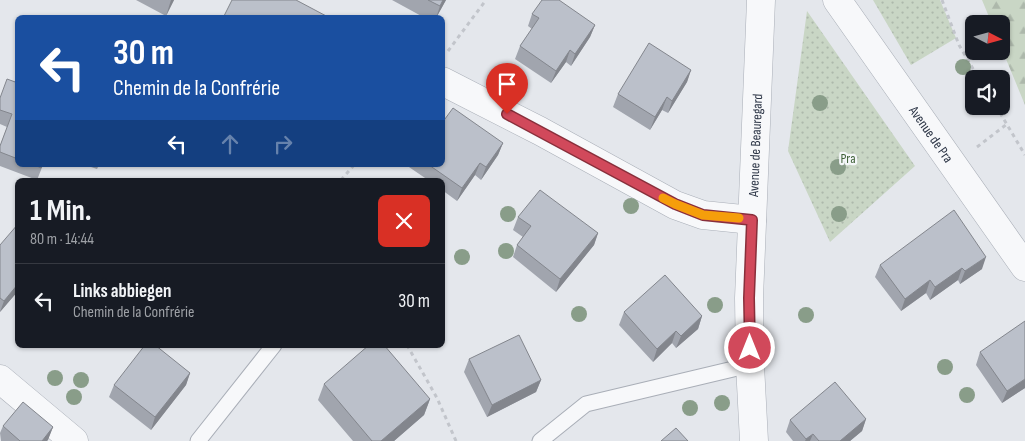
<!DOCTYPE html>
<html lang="de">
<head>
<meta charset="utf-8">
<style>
  body { margin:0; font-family:"Sofia Sans Condensed",sans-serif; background:#242831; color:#f1f3f6; height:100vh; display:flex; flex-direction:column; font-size:19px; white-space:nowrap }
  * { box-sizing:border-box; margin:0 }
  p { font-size:16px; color:#9ea1a6 }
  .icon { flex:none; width:28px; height:28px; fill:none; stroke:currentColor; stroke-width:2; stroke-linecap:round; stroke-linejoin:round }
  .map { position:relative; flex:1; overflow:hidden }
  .panel { position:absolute; left:15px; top:178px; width:430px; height:170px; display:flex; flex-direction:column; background:#171b24; border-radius:8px; box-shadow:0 1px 4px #0004 }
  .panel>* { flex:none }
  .top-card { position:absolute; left:15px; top:15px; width:430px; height:152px; border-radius:8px; box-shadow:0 1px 4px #0004; background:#1a4fa0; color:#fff; overflow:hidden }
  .needle { width:32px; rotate:96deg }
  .fabs { position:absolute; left:965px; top:15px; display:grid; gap:10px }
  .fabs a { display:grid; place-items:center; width:45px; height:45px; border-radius:8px; background:#171b24; box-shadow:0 1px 4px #0004; font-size:25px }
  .pin { position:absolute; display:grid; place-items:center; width:42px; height:42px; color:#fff; margin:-51px -21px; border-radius:50% 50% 50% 0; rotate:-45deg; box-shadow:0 0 5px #0007 }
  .pin .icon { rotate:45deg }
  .me { position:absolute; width:55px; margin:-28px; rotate:0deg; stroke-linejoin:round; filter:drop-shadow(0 0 4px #0008) }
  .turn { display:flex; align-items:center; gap:18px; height:105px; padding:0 15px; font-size:22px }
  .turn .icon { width:65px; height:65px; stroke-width:2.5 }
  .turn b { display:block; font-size:35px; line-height:42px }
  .lanes { display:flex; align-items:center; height:48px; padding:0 15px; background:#0003; justify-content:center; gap:25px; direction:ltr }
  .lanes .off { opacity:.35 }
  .round { display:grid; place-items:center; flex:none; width:52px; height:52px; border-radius:8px; background:#242831 }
  .headline { display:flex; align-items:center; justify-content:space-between; height:85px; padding:0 15px }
  h1 { font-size:30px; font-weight:700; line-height:38px }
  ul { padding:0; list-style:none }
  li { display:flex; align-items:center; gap:15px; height:75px; padding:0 15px; border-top:1px solid #363941 }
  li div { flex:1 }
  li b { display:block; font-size:19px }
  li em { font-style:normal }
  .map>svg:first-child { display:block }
</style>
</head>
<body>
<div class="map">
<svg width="1025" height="441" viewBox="0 0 1025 441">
  <defs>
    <pattern id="forest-firs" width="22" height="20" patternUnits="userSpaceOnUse" patternTransform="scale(1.25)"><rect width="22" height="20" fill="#c9d6c5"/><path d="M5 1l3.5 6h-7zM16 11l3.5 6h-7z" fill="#adb8ab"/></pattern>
    <pattern id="park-dots" width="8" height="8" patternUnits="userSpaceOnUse" patternTransform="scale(1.25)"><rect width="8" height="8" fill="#c9d6c5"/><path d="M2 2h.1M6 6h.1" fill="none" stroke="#adb8ab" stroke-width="1.8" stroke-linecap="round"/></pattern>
  </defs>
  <rect width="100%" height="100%" fill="#e4e7ec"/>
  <path fill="url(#forest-firs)" d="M982 0H1025V105L1001 47V24H992Z"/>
  <path fill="url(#park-dots)" d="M873 0H940L956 38 911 65Z
    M807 11 915 166 830 242 788 151Z"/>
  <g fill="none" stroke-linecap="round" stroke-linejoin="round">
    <defs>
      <path id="service" d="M198 441 274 345
        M540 441 586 404 750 365"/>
      <g id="minor">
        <path d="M442 81 540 131 675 205 703 215 752 220"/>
        <path d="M0 379 74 441"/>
        <path id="s1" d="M754 441 750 365 749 298 761 0"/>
      </g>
      <g id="tertiary">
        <path id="s2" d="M837 0 1025 267"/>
      </g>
    </defs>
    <use href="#service" stroke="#a9aeb7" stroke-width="17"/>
    <use href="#minor" stroke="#a9aeb7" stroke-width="29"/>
    <use href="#tertiary" stroke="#a9aeb7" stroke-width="29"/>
    <path stroke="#c2c5cb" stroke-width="3" stroke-dasharray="4 4" stroke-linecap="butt" d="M942 0 959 45 979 79
      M448 51 486 0
      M996 106 1025 155
      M977 147 1007 124
      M341 180 354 165
      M407 345 437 398 456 441"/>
    <use href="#service" stroke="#f7f8fa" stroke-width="15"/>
    <use href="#minor" stroke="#f7f8fa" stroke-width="28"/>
    <use href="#tertiary" stroke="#f7f8fa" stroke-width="28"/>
  </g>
  <g fill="#899d89">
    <circle cx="963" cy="67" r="8"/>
    <circle cx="820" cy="103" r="8"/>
    <circle cx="838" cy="167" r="8"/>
    <circle cx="631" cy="206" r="8"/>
    <circle cx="508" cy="214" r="8"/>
    <circle cx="839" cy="214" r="8"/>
    <circle cx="506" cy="251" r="8"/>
    <circle cx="462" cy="257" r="8"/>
    <circle cx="715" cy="305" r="8"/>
    <circle cx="579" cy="314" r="8"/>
    <circle cx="806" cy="315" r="8"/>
    <circle cx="945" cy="367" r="8"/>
    <circle cx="55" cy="378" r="8"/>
    <circle cx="81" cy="380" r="8"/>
    <circle cx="967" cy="395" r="8"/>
    <circle cx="74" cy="397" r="8"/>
    <circle cx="722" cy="403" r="8"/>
    <circle cx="690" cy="408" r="8"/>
  </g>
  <path fill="#a1a5ae" d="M136 0H174L166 16Z
    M392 0H446L436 18H425Z
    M532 14 595 25 590 37 571 66 566 62 551 83 515 59 520 46 532 29 528 26Z
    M691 70 687 82 668 113 662 110 650 130 613 107 618 94Z
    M18 83V165H43L37 180 0 166V146L7 127 0 124V98Z
    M503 143 498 155 481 180 475 175 457 201 442 190V180H428L406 165H442Z
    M85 165H99L97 169Z
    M518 217 598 233 594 245 556 292 513 257 517 245 523 237 513 230Z
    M0 245 18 291 0 312Z
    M880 265 982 269 960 284 958 280 930 300 926 293 901 311 875 277Z
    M624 312 702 316 698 329 676 348 672 343 653 362 619 325Z
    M980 352 1025 388 1002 403 976 365Z
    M469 359 541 380 536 392 487 417 464 372Z
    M190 373 186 385 151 430 109 397 114 385Z
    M324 384 430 399 424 415 394 441H353L318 400Z
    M866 419 862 431 850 441H793L786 432 790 420Z
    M3 426 53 427 47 441H1L0 433Z"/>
  <path fill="#83868d" d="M171 0H174L166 16Z
    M443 0H446L436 18 440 6Z
    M595 25 590 37 571 66 575 54Z
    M570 50 566 62 551 83 556 71Z
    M691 70 687 82 668 113 672 101Z
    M667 97 662 110 650 130 655 117Z
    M503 143 498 155 481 180 486 167Z
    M480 163 475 175 457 201 462 188Z
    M598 233 594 245 556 292 560 279Z
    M986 257 982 269 960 284 965 271Z
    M962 268 958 280 930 300 935 287Z
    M930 280 926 293 901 311 905 299Z
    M18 284V291L0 312 4 301Z
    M702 316 698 329 676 348 681 336Z
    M676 331 672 343 653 362 657 349Z
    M190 373 186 385 151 430 155 417Z
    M1025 379V388L1002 403 1007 391Z
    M541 380 536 392 487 417 492 405Z
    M430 399 424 415 394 441H381Z
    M866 419 862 431 850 441H840Z
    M53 427 48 440 47 441H42Z
    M813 434 810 441H805L806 439Z"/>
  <path fill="#bbc0ca" stroke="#83868d" d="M232 0H296L330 18H223Z
    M428 0H443L440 6Z
    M542 0H559L595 25 575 54 570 50 556 71 520 46 539 18 532 14Z
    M649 43 691 70 672 101 667 97 655 117 618 94Z
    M7 79 18 83V159L0 152V146L12 114 0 110V98Z
    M453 108 503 143 486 167 480 163 462 188 429 165H442V123Z
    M35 165H42L41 168Z
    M540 190 598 233 560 279 517 245 531 226 518 217Z
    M954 210 986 257 965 271 962 268 935 287 930 280 905 299 880 265Z
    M18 224V284L4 301 0 298V245Z
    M665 275 702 316 681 336 676 331 657 349 624 312Z
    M1025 321V379L1007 391 980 352Z
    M519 335 541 380 492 405 469 359Z
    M145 345H155L190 373 155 417 114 385Z
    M369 345H384L430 399 381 441H372L324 384Z
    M835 382 866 419 840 441H819L813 434 806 439 790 420Z
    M23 402 53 427 42 441H20L3 426Z
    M676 428 688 441H661Z"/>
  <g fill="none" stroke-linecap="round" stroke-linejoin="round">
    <defs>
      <path id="route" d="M507 114 675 204 703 215 752 220 749 298 750 348"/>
    </defs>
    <use href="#route" stroke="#882f3b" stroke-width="12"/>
    <use href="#route" stroke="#d1495b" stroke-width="9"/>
    <path stroke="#f59e0b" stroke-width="9" d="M663 198 675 204 703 215 739 218"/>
  </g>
  <g text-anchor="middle" stroke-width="4.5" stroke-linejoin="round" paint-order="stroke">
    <g font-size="14" fill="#2b3445" stroke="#f4f6f9">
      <text dy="5" stroke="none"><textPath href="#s2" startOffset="164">Avenue de Pra</textPath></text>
      <text dy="5" stroke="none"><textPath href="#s1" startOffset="296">Avenue de Beauregard</textPath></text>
    </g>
    <g font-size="14" fill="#3f6138" stroke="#f4f6f9">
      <text x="848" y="163">Pra</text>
    </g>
  </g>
</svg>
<div class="fabs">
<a><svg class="needle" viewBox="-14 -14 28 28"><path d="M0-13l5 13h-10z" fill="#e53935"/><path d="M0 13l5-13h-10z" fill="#9ea1a6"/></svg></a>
<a><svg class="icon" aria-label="sound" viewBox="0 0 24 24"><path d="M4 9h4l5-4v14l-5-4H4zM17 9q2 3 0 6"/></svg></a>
</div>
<div class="pin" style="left:507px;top:114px;background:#d93025"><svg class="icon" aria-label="arrive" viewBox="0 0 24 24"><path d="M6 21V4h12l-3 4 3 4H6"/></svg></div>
<svg class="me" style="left:750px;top:348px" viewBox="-20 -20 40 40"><circle r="17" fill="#d1495b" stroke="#fff" stroke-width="3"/><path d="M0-11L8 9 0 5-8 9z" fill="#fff"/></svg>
<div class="top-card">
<div class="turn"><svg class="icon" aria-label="left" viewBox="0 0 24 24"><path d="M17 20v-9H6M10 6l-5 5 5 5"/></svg><div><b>30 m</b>Chemin de la Confrérie</div></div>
<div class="lanes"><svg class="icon" aria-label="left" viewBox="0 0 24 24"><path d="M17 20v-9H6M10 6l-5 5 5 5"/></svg><svg class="icon off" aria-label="ahead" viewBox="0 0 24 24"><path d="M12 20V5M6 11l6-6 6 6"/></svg><svg class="icon off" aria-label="right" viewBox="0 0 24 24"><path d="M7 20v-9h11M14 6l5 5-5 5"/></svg></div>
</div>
<section class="panel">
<div class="headline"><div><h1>1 Min.</h1><p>80 m · 14:44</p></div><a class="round" style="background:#d93025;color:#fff"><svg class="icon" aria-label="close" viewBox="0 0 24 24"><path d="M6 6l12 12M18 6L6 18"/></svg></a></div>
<ul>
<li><svg class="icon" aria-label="left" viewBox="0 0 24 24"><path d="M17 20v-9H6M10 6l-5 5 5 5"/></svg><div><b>Links abbiegen</b><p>Chemin de la Confrérie</p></div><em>30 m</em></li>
</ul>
</section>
</div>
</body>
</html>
